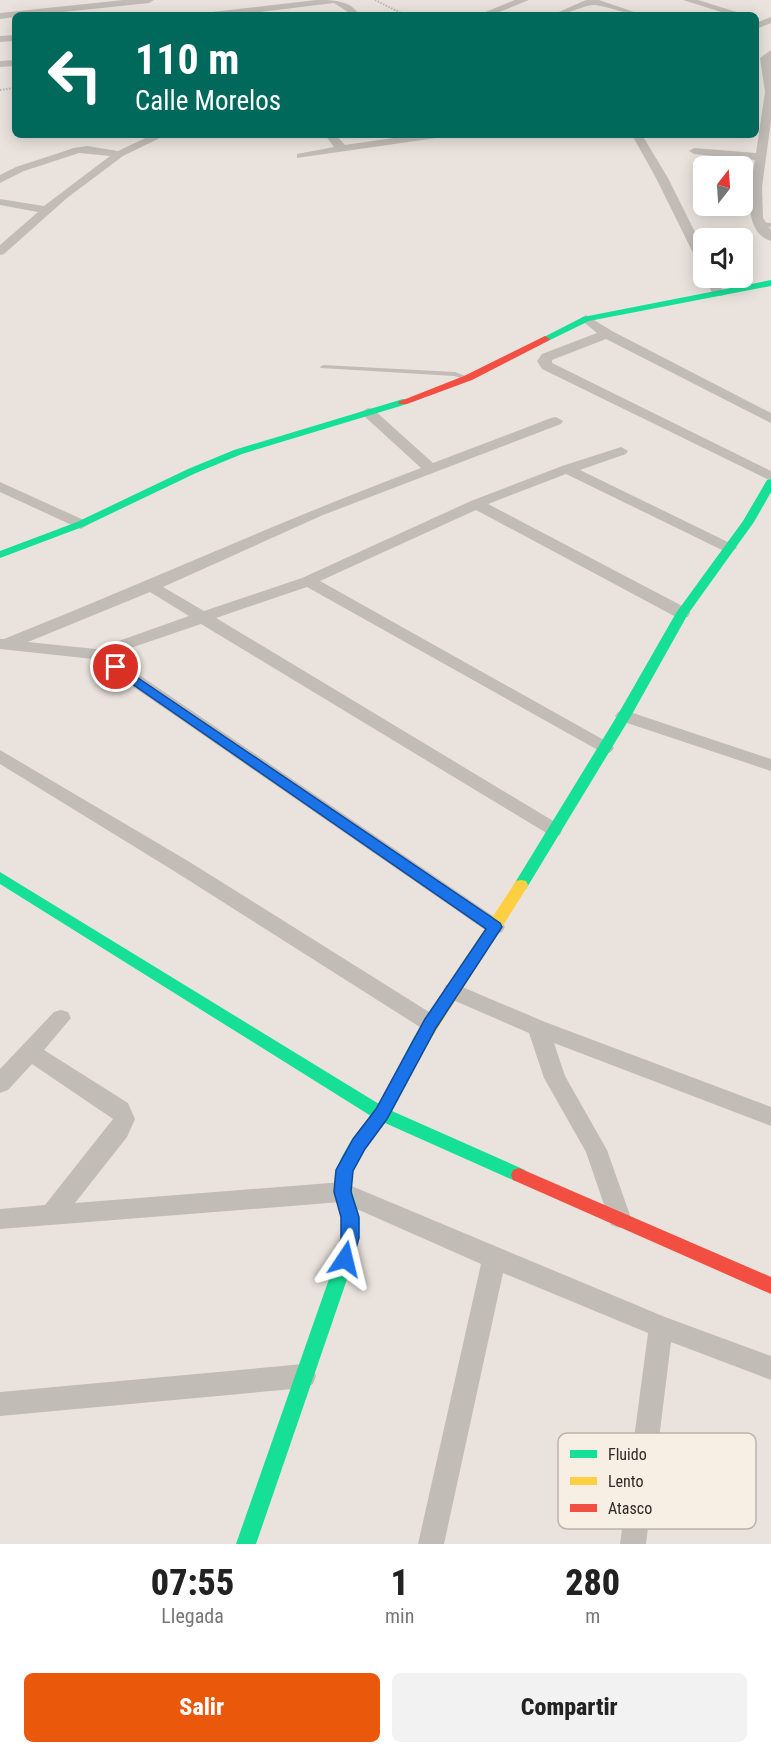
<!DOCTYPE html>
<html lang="es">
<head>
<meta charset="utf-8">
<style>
  body { margin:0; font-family:"Roboto Condensed",sans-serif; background:#f2f2f2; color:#222; height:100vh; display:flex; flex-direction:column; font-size:22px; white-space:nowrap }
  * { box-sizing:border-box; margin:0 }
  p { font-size:20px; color:#767676 }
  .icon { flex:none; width:33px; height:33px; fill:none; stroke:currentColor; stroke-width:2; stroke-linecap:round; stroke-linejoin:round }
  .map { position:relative; height:1544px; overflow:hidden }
  .details { display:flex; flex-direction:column; background:#fff; flex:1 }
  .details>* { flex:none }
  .top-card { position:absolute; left:12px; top:12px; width:747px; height:126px; border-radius:9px; box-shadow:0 3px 15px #0003; background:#00695c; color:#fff; overflow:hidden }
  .needle { width:39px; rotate:17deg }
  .tools { position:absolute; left:693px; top:156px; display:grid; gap:12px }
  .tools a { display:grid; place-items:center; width:60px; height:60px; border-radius:9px; background:#fff; box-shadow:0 3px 15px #0003; font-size:30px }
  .pin { position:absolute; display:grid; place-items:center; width:51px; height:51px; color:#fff; margin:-26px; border:3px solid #fff; border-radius:50%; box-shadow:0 2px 6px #0007 }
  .me { position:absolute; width:66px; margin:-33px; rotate:10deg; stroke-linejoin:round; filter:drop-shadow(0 0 4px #0008) }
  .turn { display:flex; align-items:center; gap:21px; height:126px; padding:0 24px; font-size:27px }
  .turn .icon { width:78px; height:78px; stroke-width:2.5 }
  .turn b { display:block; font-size:42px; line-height:51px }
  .eta { display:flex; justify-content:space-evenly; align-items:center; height:102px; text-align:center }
  .eta b { font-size:36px; font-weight:800; line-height:42px }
  .action { display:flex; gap:12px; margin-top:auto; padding:12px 24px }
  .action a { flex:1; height:69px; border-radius:9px; background:#ea580c; color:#fff; font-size:24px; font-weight:800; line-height:69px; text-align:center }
  .action a+a { background:#f2f2f2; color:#222 }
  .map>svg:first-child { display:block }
</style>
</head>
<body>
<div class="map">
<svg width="771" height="1544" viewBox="0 0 771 1544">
  <rect width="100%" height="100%" fill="#eae3dd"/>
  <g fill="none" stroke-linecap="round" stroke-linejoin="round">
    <path stroke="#bbb4b0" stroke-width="2" stroke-dasharray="1.5 1.5" stroke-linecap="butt" d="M375 0 405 15
      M0 90 15 88"/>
    <path fill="#c2bcb7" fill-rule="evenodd" d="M759 222 771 223V227L757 225V223Z
      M323 365 455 372 471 378 468 380 454 376 321 368 320 367Z"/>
    <path fill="#c2bcb7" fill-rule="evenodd" d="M123 0H154L149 3 35 15H15V17L0 19V13Z
      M316 0C333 0 351 0 359 15H349L348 12 334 3 236 15H207L212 12Z
      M515 0H529L492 15H478Z
      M586 0H599L643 15C625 15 612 7 595 5 586 4 567 15 552 15Z
      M683 0H698L746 15H731Z
      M771 17V23L756 29V23Z
      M15 35V41L0 42V36Z
      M771 50V121L762 187 763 218 771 230V241C740 231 751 183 755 160L694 154 689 151 694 148 756 153 765 92 760 58Z
      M15 60V66L0 67V61Z
      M152 135H166L123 156 67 198 4 254 0 255V245L38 212 0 205V199L44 206 110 156 79 153 24 171 0 183V175L16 167 74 148 87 146 118 151Z
      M325 135H336L345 145 414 135H441L436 138 297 158V154L334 147Z
      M632 135H642L668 178 704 250V267L698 263 656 178Z
      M704 278H716L724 293 722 296H714Z
      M586 315 612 331 771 413V423L606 339 552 360V363L771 471V481L542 369 537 361 542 354 597 333 580 319Z
      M368 408 373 409 433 463 551 418 556 417 563 421 561 424 323 515 163 587 204 611 302 578 471 501 562 466 621 447 628 451 626 454 580 470 734 545 737 548 729 553 724 551 566 474 488 504 688 609 690 613 688 617H676L476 510 320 581 611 744 614 748 611 752 605 754 307 587 216 618 560 825 562 830 560 835 553 837 201 624 110 655 502 922 505 927 502 932 495 935 488 932 93 659 0 649V639H4C144 583 280 521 421 468L363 415 361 412ZM150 592 189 616 96 649 28 642Z
      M0 482 86 521 89 524 81 529 76 527 0 492Z
      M624 710 771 759V771L618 720 615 716 618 712Z
      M0 750 188 861 437 1017 440 1023 437 1029 430 1031 423 1029 174 871 0 764Z
      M453 983 545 1022 771 1107V1126L554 1043 565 1076 607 1150 631 1218 627 1225 619 1228 611 1225 586 1152 544 1078 529 1033 446 997 443 991 446 985Z
      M61 1010 68 1012 71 1018 44 1050 128 1103 135 1119 127 1137 75 1203 342 1182 665 1317 771 1356V1380L671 1342 646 1544H620L648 1333 503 1273 444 1544H418L481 1264 341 1202 0 1229V1209L45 1205 113 1119 32 1064 8 1090 0 1093V1069L54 1012Z
      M304 1364 313 1368 316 1376 313 1384 304 1388 0 1416V1392Z"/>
    <path fill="#16e098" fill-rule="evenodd" d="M771 280V286L589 321 548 341 540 339 583 317Z
      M403 399 407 400V404L242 454 196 473 85 526 0 558V551L77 522 188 469 234 450Z
      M771 479V492L754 522 688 614 631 716 526 889H516L514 885 516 881 617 716 676 613 743 521 767 480Z
      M0 872 379 1104 415 1035 421 1034 427 1035 429 1040 392 1111 525 1170 527 1175 525 1180 519 1182 513 1180 385 1123C374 1137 359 1153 353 1170 347 1187 356 1200 359 1217 361 1231 357 1245 354 1259L256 1544H236L336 1259C339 1245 343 1231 341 1217 340 1208 334 1199 334 1190 333 1161 354 1137 371 1116L0 884Z"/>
    <path fill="#ffcf43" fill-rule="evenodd" d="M521 880 526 881 528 885 526 889 427 1045 421 1046 415 1045 413 1040 415 1035 516 881Z"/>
    <path fill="#f24e42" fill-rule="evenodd" d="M545 336 550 339 548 341 472 380 407 404H399L398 402 464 376Z
      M519 1168 771 1277V1294L513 1180 511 1175 513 1170Z"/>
  </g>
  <path fill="#1a73e8" stroke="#114b97" stroke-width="1.5" d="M116 663 500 923 502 927 436 1028 387 1119 365 1149 353 1171 351 1192 359 1217V1238L351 1265 345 1267 339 1265 336 1259 341 1238V1217L334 1192 336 1170 353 1139 376 1109 425 1019 486 929 112 670 110 667Z"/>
  <rect x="558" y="1433" width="198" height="96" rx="9" fill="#f7eee4" stroke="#bcb3ab" stroke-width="1.5"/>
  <rect x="570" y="1450" width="27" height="8" fill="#16e098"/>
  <rect x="570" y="1477" width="27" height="8" fill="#ffcf43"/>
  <rect x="570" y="1504" width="27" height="8" fill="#f24e42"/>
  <g font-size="16" fill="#322926">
    <text x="608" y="1460">Fluido</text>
    <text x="608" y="1487">Lento</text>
    <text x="608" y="1514">Atasco</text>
  </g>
</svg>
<div class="tools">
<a><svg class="needle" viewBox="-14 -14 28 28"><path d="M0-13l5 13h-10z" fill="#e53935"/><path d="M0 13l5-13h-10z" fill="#767676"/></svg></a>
<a><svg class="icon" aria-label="sound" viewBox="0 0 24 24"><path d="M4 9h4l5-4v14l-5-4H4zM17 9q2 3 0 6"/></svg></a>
</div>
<div class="pin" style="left:116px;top:667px;background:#d93025"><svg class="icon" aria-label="arrive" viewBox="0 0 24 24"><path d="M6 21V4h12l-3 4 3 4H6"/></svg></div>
<svg class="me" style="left:345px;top:1259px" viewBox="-20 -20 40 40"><path d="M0-17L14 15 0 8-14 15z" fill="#1a73e8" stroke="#fff" stroke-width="4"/></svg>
<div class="top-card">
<div class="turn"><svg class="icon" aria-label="left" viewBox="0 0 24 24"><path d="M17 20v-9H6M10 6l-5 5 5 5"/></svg><div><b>110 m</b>Calle Morelos</div></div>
</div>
</div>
<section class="details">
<div class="eta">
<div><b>07:55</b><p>Llegada</p></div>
<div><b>1</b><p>min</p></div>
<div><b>280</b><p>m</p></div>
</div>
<div class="action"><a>Salir</a><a>Compartir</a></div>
</section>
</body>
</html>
